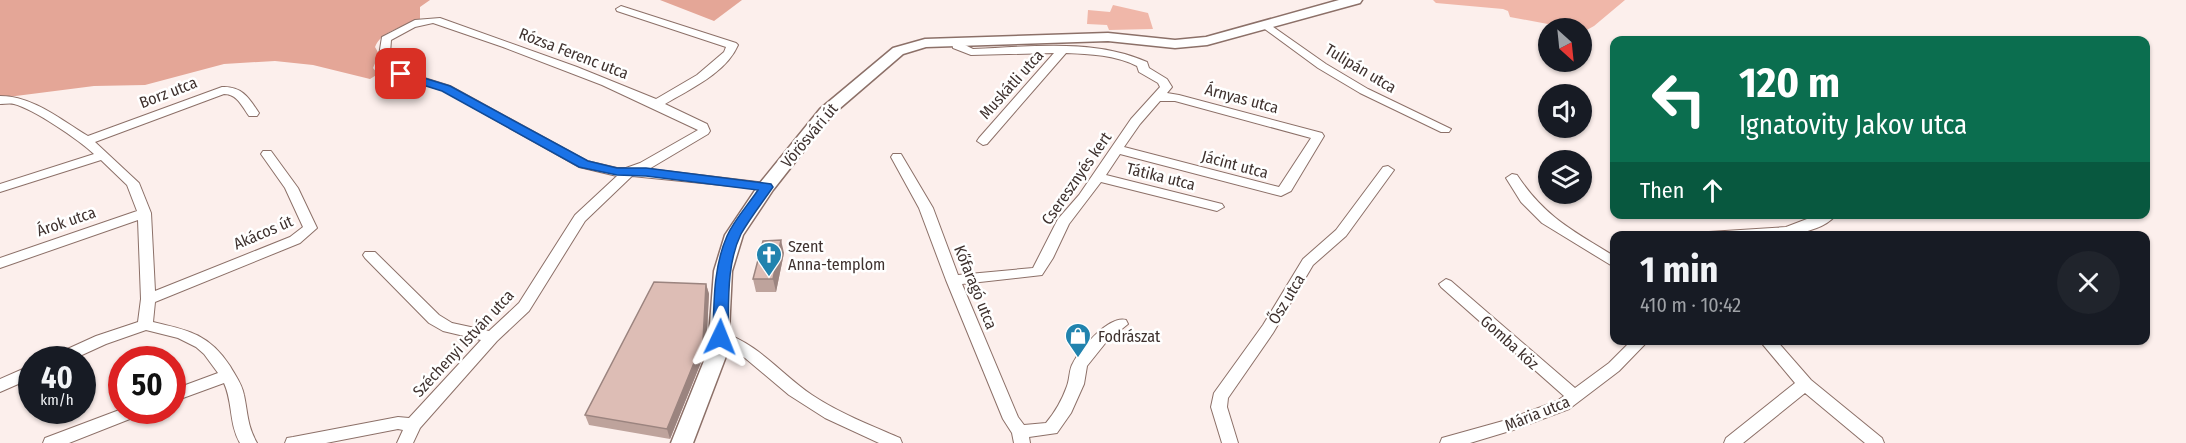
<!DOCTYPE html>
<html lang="en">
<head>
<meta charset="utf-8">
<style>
  body { margin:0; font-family:"Fira Sans Condensed",sans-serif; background:#20242c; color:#f1f3f6; height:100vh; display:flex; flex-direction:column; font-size:22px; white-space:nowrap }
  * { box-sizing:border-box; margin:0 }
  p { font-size:20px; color:#9ea1a6 }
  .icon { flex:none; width:33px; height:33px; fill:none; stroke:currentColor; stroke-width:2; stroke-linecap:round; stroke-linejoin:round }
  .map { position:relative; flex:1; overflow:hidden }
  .side { position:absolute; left:1610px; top:231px; width:540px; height:114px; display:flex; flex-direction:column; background:#171b24; border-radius:12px; box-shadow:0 2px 4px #0004 }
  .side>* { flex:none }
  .top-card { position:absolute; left:1610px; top:36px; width:540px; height:183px; border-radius:12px; box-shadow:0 2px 4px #0004; background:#0b6e4f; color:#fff; overflow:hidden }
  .needle { width:39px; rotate:153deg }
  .buttons { position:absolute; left:1538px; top:18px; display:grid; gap:12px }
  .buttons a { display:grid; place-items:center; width:54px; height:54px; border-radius:50%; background:#171b24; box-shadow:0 2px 4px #0004; font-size:30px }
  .speed { position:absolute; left:18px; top:346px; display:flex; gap:12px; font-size:30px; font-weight:700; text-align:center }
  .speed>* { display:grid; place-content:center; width:78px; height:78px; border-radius:50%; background:#171b24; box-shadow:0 2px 4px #0004; line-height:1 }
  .speed small { font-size:15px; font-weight:400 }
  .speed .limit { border:9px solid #d22; background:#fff; color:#111 }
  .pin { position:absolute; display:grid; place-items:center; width:51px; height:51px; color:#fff; margin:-26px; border-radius:12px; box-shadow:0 3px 9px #0006 }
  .me { position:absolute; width:66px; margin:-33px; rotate:2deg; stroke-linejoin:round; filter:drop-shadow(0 0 4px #0008) }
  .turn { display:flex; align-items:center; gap:21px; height:126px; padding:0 30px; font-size:27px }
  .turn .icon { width:78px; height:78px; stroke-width:2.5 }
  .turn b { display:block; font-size:42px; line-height:51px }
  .then { display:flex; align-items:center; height:57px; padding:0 30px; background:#0003; gap:12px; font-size:22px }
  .round { display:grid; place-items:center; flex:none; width:63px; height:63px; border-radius:32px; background:#20242c }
  .summary { display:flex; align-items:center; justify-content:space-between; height:102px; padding:0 30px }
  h1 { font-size:36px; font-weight:700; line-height:45px }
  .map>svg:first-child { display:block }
</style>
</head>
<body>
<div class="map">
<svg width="2186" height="443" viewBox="0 0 2186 443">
  <rect width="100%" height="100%" fill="#fcefec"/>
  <path fill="#f0b7a9" d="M1433 0H1625L1594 26 1585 31 1510 17 1508 11 1503 9 1436 3Z
    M1113 5 1148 13 1153 29 1109 30 1107 25 1087 24 1088 10 1110 12Z"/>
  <path fill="#e4a697" d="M0 0H430L420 7V20C405 26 381 31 375 47L379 54 373 68 378 74 370 79 313 65 275 61 224 64 145 85 94 86 0 98Z
    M660 0H742L714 21Z"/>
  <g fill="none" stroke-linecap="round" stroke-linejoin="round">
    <defs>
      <path id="minor" d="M621 6 736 43 738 45C726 73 690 89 665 104L707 124 710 131 708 134 649 169 766 183 771 184 773 187 771 190 632 176 585 221 529 311 497 341 420 428 413 443H397L403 430 398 429 326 443H285L287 438 293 437 398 417 409 418 481 340 443 331 429 323 365 258 363 255 365 252H375L439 315 452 323 489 331 519 303 575 215 617 176 579 167 442 90 381 72 377 68 382 37 415 20 440 18 577 67 656 99 697 75 724 52 726 47 617 11 616 9ZM433 23 503 47 602 85 698 130 640 163 626 168H617L587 161 450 86 389 67 391 40 415 27Z
        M1266 22 1326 64 1368 89 1451 129 1449 132H1441L1360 93 1318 68 1262 27 1261 25Z
        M957 39 961 40 963 44 973 49C1030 47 1093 38 1147 62L1149 68 1167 79 1172 87 1167 93 1179 95 1322 133 1324 136 1291 191 1281 196 1120 154 1106 175 1222 204 1224 207 1217 211 1101 182 1069 224 1053 258 1042 275 962 284 1018 417 1024 425 1046 423C1055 412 1062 400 1067 386 1070 378 1069 369 1073 363 1080 349 1109 315 1126 320L1128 324 1107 341 1087 366 1084 384 1071 413 1057 433 1029 437 1030 443H1014L1012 433 1003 419 946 280 919 208 891 157 893 154H901L933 208 958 275 1033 268 1058 219 1079 195 1131 119 1160 87 1158 83 1139 72 1137 66C1115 55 1091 54 1066 53L987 144 983 145 977 141 979 138 1054 53 971 55 953 48 952 42ZM1160 101H1175L1311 138 1279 187 1124 147 1140 124Z
        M222 87C242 86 249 98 259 113L257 116H249C242 106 237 94 224 94L95 142 139 183 151 213 155 291 290 237 303 227 285 188 261 154 263 151H271L298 188 317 228 300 243 155 302 153 322C188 330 209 334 230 366 235 375 242 384 244 395 248 414 247 425 257 443H240C229 424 233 403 224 383L172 402V390L218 373 204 354 196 347 178 338 146 330 106 344 71 360H49L52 356 96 336 138 322 141 299 138 220 0 268V258L137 211 127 185 101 160 0 192V184L94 154C79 140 34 109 14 104 10 103 5 104 0 104V96C33 96 61 120 88 136Z
        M1388 166 1394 170 1346 236 1313 265 1273 333 1228 398 1227 407 1238 443H1222L1211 407 1214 393 1263 325 1303 259 1336 230 1383 167Z
        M1512 174 1517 175C1545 217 1572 230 1614 256V267L1542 223 1521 202 1506 178Z
        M1820 214 1835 216C1812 243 1735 236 1702 236L1709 232 1786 227Z
        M1446 279 1451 281 1575 388 1609 363 1632 340H1649L1619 371 1569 409 1513 430 1470 443H1440L1442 438 1503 421 1557 401 1564 396 1441 287 1439 284Z
        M720 332C757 342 781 374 812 395 839 413 870 425 900 438L902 443H879L825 418 789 395 745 358 715 341 712 337 715 333Z
        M1759 340H1776L1811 380 1882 438 1884 443H1865L1805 393 1743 443H1724L1726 438 1795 383Z
        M32 365V378L0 392V379Z
        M122 409V411H142L140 415 69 443H43L45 438Z"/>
      <path id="secondary" d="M1339 0H1362L1360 3 1207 45 1175 48 1108 41 926 47 903 54 832 115 773 190 743 235 732 271 728 351 693 443H671L708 351 714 271 725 235 760 183 820 109 893 48 925 39 1108 33 1175 40 1206 37Z"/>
    </defs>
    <use href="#minor" stroke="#8c7068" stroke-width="2"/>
    <use href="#secondary" stroke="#8c7068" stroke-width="3"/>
    <use href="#minor" fill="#fff" fill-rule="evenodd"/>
    <use href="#secondary" fill="#fff" fill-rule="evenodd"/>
  </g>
  <path fill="#bea39c" d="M784 253 776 292H756L753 279Z
    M706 284 709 294 706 350 670 439 589 425 585 415Z"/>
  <path fill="#9b847f" d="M781 240 784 253 776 292 773 279Z
    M706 284 709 294 706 350 670 439 667 429Z"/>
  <path fill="#ddbdb5" stroke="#9b847f" stroke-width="1.5" d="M781 240 773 279H753L763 241Z
    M654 282 706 284 703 341 667 429 585 415Z"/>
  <path fill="#1a73e8" stroke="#114b97" stroke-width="1.5" d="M401 71 450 86 588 161 617 168H646L771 184 773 187C762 203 750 218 741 234 726 265 729 303 728 337L726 340H715L713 337C714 303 713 268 727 236 734 220 748 205 758 190L646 176 617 175 579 167 442 91 397 77V72Z"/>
  <defs>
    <symbol id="church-pin" viewBox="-11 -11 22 30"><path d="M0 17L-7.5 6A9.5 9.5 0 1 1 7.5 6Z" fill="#2183ae" stroke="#fff"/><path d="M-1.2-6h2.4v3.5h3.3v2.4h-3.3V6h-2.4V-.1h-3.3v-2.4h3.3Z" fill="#fff"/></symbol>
    <symbol id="shop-pin" viewBox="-11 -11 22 30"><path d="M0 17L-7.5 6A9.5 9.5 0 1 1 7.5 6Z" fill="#2183ae" stroke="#fff"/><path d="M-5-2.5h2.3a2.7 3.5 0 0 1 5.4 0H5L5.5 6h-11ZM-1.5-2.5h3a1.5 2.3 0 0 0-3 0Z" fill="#fff"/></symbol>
  </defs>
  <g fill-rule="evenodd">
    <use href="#church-pin" x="754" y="240" width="30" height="40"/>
    <use href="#shop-pin" x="1063" y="321" width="30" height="40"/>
  </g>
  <g text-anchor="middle" stroke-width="5" stroke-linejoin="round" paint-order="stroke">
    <g font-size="16" fill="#3f322f" stroke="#fff">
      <text transform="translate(574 53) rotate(21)" y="6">Rózsa Ferenc utca</text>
      <text transform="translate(1361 68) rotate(31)" y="6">Tulipán utca</text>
      <text transform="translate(1011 84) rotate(-48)" y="6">Muskátli utca</text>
      <text transform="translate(168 92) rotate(-21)" y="6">Borz utca</text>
      <text transform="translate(1242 98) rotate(15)" y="6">Árnyas utca</text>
      <text transform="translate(809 135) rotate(-50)" y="6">Vörösvári út</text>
      <text transform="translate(1235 164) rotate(15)" y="6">Jácint utca</text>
      <text transform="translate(1161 176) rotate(14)" y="6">Tátika utca</text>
      <text transform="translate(1076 178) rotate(-55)" y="6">Cseresznyés kert</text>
      <text transform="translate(66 221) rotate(-19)" y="6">Árok utca</text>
      <text transform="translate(263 232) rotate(-23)" y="6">Akácos út</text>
      <text transform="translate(976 287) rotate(68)" y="6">Kőfaragó utca</text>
      <text transform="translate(1286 299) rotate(-59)" y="6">Ősz utca</text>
      <text transform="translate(1510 342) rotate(42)" y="6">Gomba köz</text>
      <text transform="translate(463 343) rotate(-47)" y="6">Széchenyi István utca</text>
      <text transform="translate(1537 413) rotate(-22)" y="6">Mária utca</text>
    </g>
    <g font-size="16" fill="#3f322f" stroke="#fff" text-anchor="start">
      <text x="788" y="252">Szent<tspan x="788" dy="18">Anna-templom</tspan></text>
      <text x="1098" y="342">Fodrászat</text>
    </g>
  </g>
</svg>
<div class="buttons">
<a><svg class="needle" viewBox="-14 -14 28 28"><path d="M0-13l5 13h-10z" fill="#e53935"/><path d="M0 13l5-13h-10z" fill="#9ea1a6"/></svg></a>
<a><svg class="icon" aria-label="sound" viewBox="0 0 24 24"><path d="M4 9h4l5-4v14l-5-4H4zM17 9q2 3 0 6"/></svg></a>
<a><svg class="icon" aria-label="layers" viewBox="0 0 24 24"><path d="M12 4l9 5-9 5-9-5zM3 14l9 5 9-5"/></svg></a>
</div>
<div class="speed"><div>40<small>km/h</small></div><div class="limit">50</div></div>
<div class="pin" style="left:401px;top:74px;background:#d93025"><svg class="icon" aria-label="arrive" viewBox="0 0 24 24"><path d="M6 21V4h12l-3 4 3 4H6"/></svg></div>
<svg class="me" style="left:720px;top:337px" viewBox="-20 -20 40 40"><path d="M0-17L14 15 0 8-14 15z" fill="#1a73e8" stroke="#fff" stroke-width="4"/></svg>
<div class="top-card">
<div class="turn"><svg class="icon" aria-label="left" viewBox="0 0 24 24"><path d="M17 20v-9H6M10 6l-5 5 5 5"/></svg><div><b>120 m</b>Ignatovity Jakov utca</div></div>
<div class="then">Then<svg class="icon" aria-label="ahead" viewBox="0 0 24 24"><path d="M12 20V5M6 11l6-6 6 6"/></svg></div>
</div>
<section class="side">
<div class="summary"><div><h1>1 min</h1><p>410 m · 10:42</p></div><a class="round"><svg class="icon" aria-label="close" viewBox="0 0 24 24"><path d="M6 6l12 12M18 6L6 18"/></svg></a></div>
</section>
</div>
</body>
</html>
